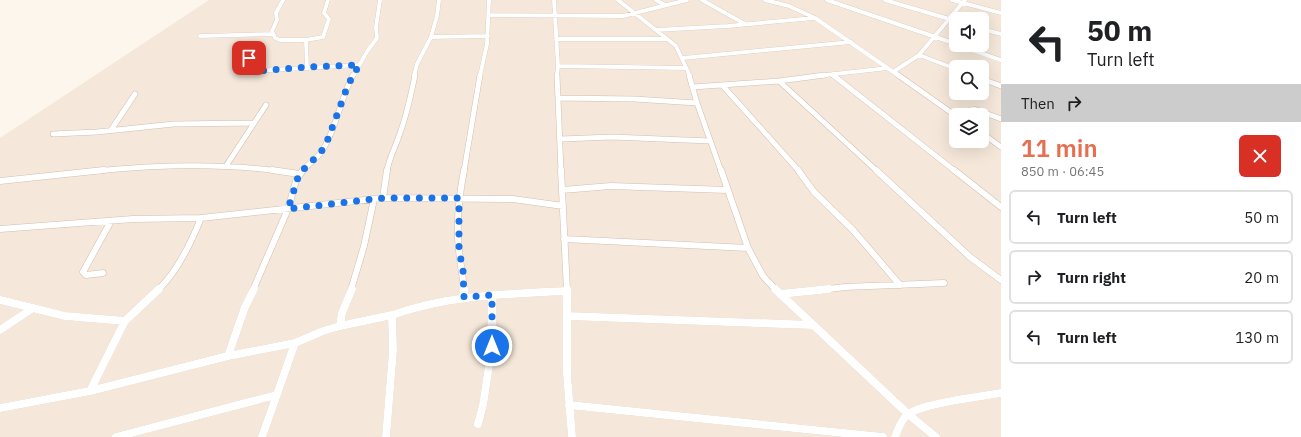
<!DOCTYPE html>
<html lang="en">
<head>
<meta charset="utf-8">
<style>
  body { margin:0; font-family:"IBM Plex Sans",sans-serif; background:#f2f2f2; color:#202124; height:100vh; display:flex; flex-direction:column; font-size:15px; white-space:nowrap }
  * { box-sizing:border-box; margin:0 }
  p { font-size:13px; color:#757577 }
  .icon { flex:none; width:22px; height:22px; fill:none; stroke:currentColor; stroke-width:2; stroke-linecap:round; stroke-linejoin:round }
  .map { position:relative; flex:1; overflow:hidden }
  .side { display:flex; flex-direction:column; background:#fff; width:300px }
  .side>* { flex:none }
  .guide { background:#fff; color:#202124; overflow:hidden }
  .controls { position:absolute; left:949px; top:12px; display:grid; gap:8px }
  .controls a { display:grid; place-items:center; width:40px; height:40px; border-radius:6px; background:#fff; box-shadow:0 4px 16px #0002; font-size:20px }
  .pin { position:absolute; display:grid; place-items:center; width:34px; height:34px; color:#fff; margin:-17px; border-radius:8px; box-shadow:0 2px 6px #0006 }
  .me { position:absolute; width:44px; margin:-22px; rotate:0deg; stroke-linejoin:round; filter:drop-shadow(0 0 3px #0008) }
  .turn { display:flex; align-items:center; gap:14px; height:84px; padding:0 20px; font-size:18px }
  .turn .icon { width:52px; height:52px; stroke-width:2.5 }
  .turn b { display:block; font-size:28px; line-height:34px }
  .then { display:flex; align-items:center; height:38px; padding:0 20px; background:#0003; gap:8px; font-size:15px }
  .round { display:grid; place-items:center; flex:none; width:42px; height:42px; border-radius:6px; background:#f2f2f2 }
  .head { display:flex; align-items:center; justify-content:space-between; height:68px; padding:0 20px }
  h1 { font-size:24px; font-weight:600; line-height:30px; color:#e76f51 }
  ul { padding:0; list-style:none }
  li { display:flex; align-items:center; gap:12px; height:54px; margin:0 8px 6px; padding:0 12px; border:2px solid #e0e0e0; border-radius:6px }
  li div { flex:1 }
  li b { display:block; font-size:15px }
  li em { font-style:normal }
  main { display:flex; flex:1; min-height:0 }
  .map>svg:first-child { display:block }
</style>
</head>
<body>
<main>
<div class="map">
<svg width="1001" height="437" viewBox="0 0 1001 437">
  <rect width="100%" height="100%" fill="#fdf6ec"/>
  <path fill="#f5e8da" fill-rule="evenodd" d="M209 0H1001V437H0V138ZM956 19H982V45H956ZM956 67H982V93H956ZM956 115H982V141H956Z"/>
  <g fill="none" stroke-linecap="round" stroke-linejoin="round">
    <defs>
      <path id="minor-far3" d="M283 0 276 13 277 20 272 31 275 38 280 40H306
        M554 0 558 66 557 76
        M618 0 676 46 690 76
        M656 0 665 5
        M702 0 745 24
        M765 0 789 6 815 18 899 76
        M827 0 956 44
        M885 0 956 21
        M952 0 1001 13
        M489 15 623 16 687 0
        M982 29 1001 34
        M656 30 728 26 814 18
        M200 36 273 34
        M431 37 437 16 439 0
        M556 39H666
        M958 45 1001 60
        M251 49 249 65 252 71 359 65
        M919 55 956 69
        M683 58 851 42
        M558 66 686 68
        M307 67 306 40 323 37 329 19 324 13 328 0
        M893 72 919 55 965 0
        M832 75 834 76
        M353 76 368 50 377 38 376 27 380 0
        M414 76 417 64 431 37 488 36
        M480 76 487 44 489 0
        M817 76 888 68"/>
      <path id="minor-far2" d="M557 75 561 171
        M689 75 697 103 721 171
        M833 75 955 171
        M898 75 956 116
        M982 79 1001 86
        M779 81 877 171
        M723 86 799 171
        M693 87 779 81 825 75
        M558 98 634 99 697 103
        M955 115 974 109 1001 119
        M111 130 135 94
        M982 133 1001 147
        M53 134 97 132 174 124 253 123
        M561 139 612 137 710 141
        M226 166 266 105
        M95 171C156 165 219 163 279 171
        M302 171C308 165 317 158 322 151 337 128 340 99 353 75
        M387 171C389 158 396 146 400 133 407 114 411 95 415 75
        M464 171 480 75"/>
      <path id="minor-far1" d="M272 170 299 174
        M561 170 567 290
        M721 170 748 248 763 276 776 290
        M798 170 814 192 853 230 900 285
        M876 170 970 257 1001 280
        M954 170 1001 207
        M0 181 104 170
        M562 190 611 186 727 190
        M383 198 387 170
        M0 229 133 219 201 218 383 198 513 199 563 206
        M564 239 748 248
        M103 273 86 275 83 272 111 221
        M158 290C178 271 191 243 201 218
        M253 290 288 209 296 181 303 170
        M351 290 364 246 374 199
        M464 290C463 276 460 263 459 250 456 224 459 196 464 170
        M820 290 845 287 944 283"/>
      <path id="minor" d="M464 289V297
        M567 289V374L572 437
        M775 289 908 414 936 437
        M780 294 829 289
        M0 300 65 316 125 321
        M392 315C449 295 506 294 566 291
        M568 316 813 325
        M340 326 392 315 393 351 386 437
        M0 330 33 308
        M228 356 295 343 323 331 340 326 342 313 352 289
        M90 391 125 321 159 289
        M569 405 883 437
        M0 408 90 391 228 356 245 307 254 289
        M478 424 483 405 492 346V295
        M116 437 276 395
        M262 437 295 343
        M895 437C898 430 901 420 907 415 922 403 980 397 1001 393"/>
    </defs>
    <use href="#minor-far3" stroke="#d1beb0" stroke-width="4.5"/>
    <use href="#minor-far2" stroke="#d1beb0" stroke-width="6"/>
    <use href="#minor-far1" stroke="#d1beb0" stroke-width="7"/>
    <use href="#minor" stroke="#d1beb0" stroke-width="8"/>
    <use href="#minor-far3" stroke="#fff" stroke-width="4"/>
    <use href="#minor-far2" stroke="#fff" stroke-width="5"/>
    <use href="#minor-far1" stroke="#fff" stroke-width="6"/>
    <use href="#minor" stroke="#fff" stroke-width="8"/>
  </g>
  <g fill="none" stroke-linecap="round" stroke-linejoin="round">
    <path stroke="#1a73e8" stroke-width="7" stroke-dasharray="0 12.6" d="M249 58C249 64 249 67 252 71H259L307 67 359 65 348 85 328 139 321 152 299 174 288 209 383 198H459V250L463 270 464 297 492 295V346"/>
  </g>
</svg>
<div class="controls">
<a><svg class="icon" aria-label="sound" viewBox="0 0 24 24"><path d="M4 9h4l5-4v14l-5-4H4zM17 9q2 3 0 6"/></svg></a>
<a><svg class="icon" aria-label="search" viewBox="0 0 24 24"><circle cx="10" cy="10" r="6"/><path d="M15 15l6 6"/></svg></a>
<a><svg class="icon" aria-label="layers" viewBox="0 0 24 24"><path d="M12 4l9 5-9 5-9-5zM3 14l9 5 9-5"/></svg></a>
</div>
<div class="pin" style="left:249px;top:58px;background:#d93025"><svg class="icon" aria-label="arrive" viewBox="0 0 24 24"><path d="M6 21V4h12l-3 4 3 4H6"/></svg></div>
<svg class="me" style="left:492px;top:346px" viewBox="-20 -20 40 40"><circle r="17" fill="#1a73e8" stroke="#fff" stroke-width="3"/><path d="M0-11L8 9 0 5-8 9z" fill="#fff"/></svg>
</div>
<section class="side">
<div class="guide">
<div class="turn"><svg class="icon" aria-label="left" viewBox="0 0 24 24"><path d="M17 20v-9H6M10 6l-5 5 5 5"/></svg><div><b>50 m</b>Turn left</div></div>
<div class="then">Then<svg class="icon" aria-label="right" viewBox="0 0 24 24"><path d="M7 20v-9h11M14 6l5 5-5 5"/></svg></div>
</div>
<div class="head"><div><h1>11 min</h1><p>850 m · 06:45</p></div><a class="round" style="background:#d93025;color:#fff"><svg class="icon" aria-label="close" viewBox="0 0 24 24"><path d="M6 6l12 12M18 6L6 18"/></svg></a></div>
<ul>
<li><svg class="icon" aria-label="left" viewBox="0 0 24 24"><path d="M17 20v-9H6M10 6l-5 5 5 5"/></svg><div><b>Turn left</b></div><em>50 m</em></li>
<li><svg class="icon" aria-label="right" viewBox="0 0 24 24"><path d="M7 20v-9h11M14 6l5 5-5 5"/></svg><div><b>Turn right</b></div><em>20 m</em></li>
<li><svg class="icon" aria-label="left" viewBox="0 0 24 24"><path d="M17 20v-9H6M10 6l-5 5 5 5"/></svg><div><b>Turn left</b></div><em>130 m</em></li>
</ul>
</section>
</main>
</body>
</html>
